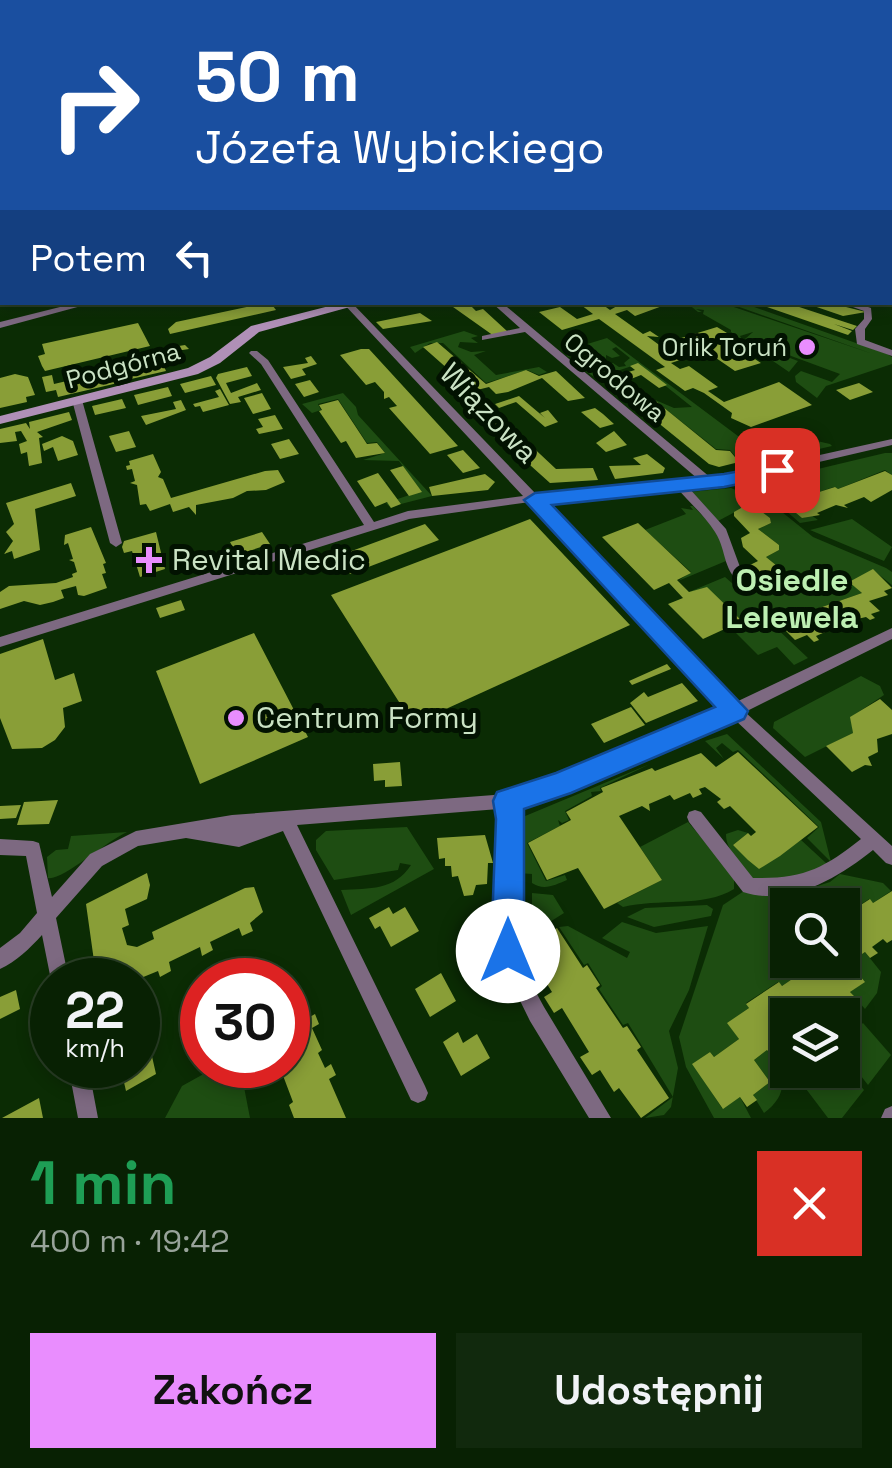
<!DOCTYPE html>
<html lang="pl">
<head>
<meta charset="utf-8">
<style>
  body { margin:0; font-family:"Space Grotesk",sans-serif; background:#11290d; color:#f1f3f6; height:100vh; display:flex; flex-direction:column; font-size:38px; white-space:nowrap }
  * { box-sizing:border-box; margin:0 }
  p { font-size:32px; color:#98a39a }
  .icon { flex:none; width:55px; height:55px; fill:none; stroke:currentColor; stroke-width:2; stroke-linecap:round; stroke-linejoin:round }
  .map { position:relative; height:1118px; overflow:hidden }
  .side { display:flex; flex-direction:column; background:#082103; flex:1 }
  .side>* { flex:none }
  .banner { position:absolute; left:0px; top:0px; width:892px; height:305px; box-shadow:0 5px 15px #0003,0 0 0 2px #293e25; background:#1a4fa0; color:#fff; overflow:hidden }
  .tools { position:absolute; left:770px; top:888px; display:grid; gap:20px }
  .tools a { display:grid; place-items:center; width:90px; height:90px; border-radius:0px; background:#082103; box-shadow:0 5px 15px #0003,0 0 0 2px #293e25; font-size:50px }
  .speed { position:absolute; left:30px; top:958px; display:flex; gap:20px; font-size:50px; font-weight:700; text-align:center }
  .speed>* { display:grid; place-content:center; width:130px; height:130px; border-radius:50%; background:#082103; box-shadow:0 5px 15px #0003,0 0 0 2px #293e25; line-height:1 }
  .speed small { font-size:25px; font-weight:400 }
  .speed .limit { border:15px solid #d22; background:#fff; color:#111 }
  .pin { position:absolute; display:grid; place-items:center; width:85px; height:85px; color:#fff; margin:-42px; border-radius:20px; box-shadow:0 5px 15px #0006 }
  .me { position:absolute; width:110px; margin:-55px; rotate:0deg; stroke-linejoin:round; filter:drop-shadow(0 0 8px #0008) }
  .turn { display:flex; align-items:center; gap:35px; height:210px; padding:0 30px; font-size:45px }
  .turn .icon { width:130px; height:130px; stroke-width:2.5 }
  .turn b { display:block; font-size:70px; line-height:85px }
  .then { display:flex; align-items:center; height:95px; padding:0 30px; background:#0003; gap:20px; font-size:38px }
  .round { display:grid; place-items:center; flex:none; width:105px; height:105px; border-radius:0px; background:#11290d }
  .overview { display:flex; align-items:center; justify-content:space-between; height:170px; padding:0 30px }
  h1 { font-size:60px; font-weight:800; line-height:75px; color:#1e9e55 }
  .primary-button { display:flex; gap:20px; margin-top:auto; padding:20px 30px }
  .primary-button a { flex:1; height:115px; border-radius:0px; background:#e98dfe; color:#111; font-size:40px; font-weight:800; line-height:115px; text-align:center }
  .primary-button a+a { background:#11290d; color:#f1f3f6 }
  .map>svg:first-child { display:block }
</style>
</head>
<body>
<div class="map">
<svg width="892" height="1118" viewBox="0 0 892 1118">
  <rect width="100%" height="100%" fill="#0b2c04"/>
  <path fill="#1e4d12" d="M687 303H722L873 354 728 303H743L887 354 892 357V364L826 386 817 398 796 382 795 376 801 371 832 382 840 374 745 339 753 332 740 336 742 340 798 361 789 372 731 332V330L703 314 704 310 696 309 702 312H698Z
    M464 331 478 336 471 338 478 343 460 342 458 347 471 352 486 351 474 355 496 375 539 367 547 372 539 375 527 370 486 383 443 343H430L415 353 410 347Z
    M607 338 770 460 750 464 746 460 739 461 730 450 716 449 653 399 674 408 692 407 638 364 596 378 585 371 613 363 619 367 626 366 624 363 630 358 616 347 612 349 620 356 612 358 606 355V360L592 350 568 357 561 346 571 349Z
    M343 393 356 407 358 415 432 496 401 504 398 500 391 508 386 503 421 491 399 461 363 460 385 453 377 442 367 443 338 399 318 404 321 410 312 413 302 404Z
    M774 431 830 444 832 446 776 459 752 441Z
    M885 453H892V475L885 470 838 489 834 487 785 503 802 518 811 515 818 520 800 523 778 504 780 478Z
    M731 488 777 508 813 537 886 568 892 572V585L873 570 850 582 862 593 785 620 777 613 758 621 763 627 772 624 808 658 794 665 777 647 758 655 729 626 741 620 707 588 689 592 725 577 733 584 759 585 767 591 788 579 787 574 766 557 779 550V545L758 529 771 523 770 518 750 504 718 521 690 492Z
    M690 506H693L723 537 726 561 678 581 691 572 645 530 686 514 681 508 693 510Z
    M852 519 892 547 884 561 810 530Z
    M861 676 880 686 884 695 851 717 853 733 805 757 773 728 774 722Z
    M727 734 821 822 831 862 807 838 819 827 738 750 733 752 722 743 716 748 724 759 705 741Z
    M650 764 600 788 601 791 591 792 592 796 565 811 569 820 562 823 558 820 560 826 527 843 546 881 565 875 567 880C555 885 544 891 532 883V874L518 873V819Z
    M688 822 734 876V889C704 908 658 898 623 907L617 903 662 880 640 847Z
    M407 827 434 869 351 915 341 890C370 888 394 891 411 865L400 863 398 870 334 880 316 850V840L326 831Z
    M738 830 748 833 733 845 759 869 801 840 826 863V868C812 876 772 886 755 880 745 875 739 865 734 856 729 847 726 843 726 834Z
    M127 832C107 841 62 881 48 878L47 857 56 850 68 849 71 836Z
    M840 874 883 883 891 891 873 903 869 899 843 917 842 905H788V960H820L782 986 778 982 746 1003 749 1008 728 1023 739 1039 714 1057 710 1052 693 1064 722 1108 740 1097 751 1118H714L686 1067 679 1037 723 905 744 891 805 890 830 882Z
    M532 893 553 895 564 913 515 944 514 933H532Z
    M707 905 713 909 711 916 654 927 627 917 645 908Z
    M622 922 656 933 708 926 689 990 669 1031 678 1068 671 1107 664 1115 645 1118 673 1097 628 1023 623 1025 599 989 602 986 588 963 584 965 559 927 568 926 627 958 630 952 602 938Z
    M865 952 881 972 877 993 865 1009 850 992 864 982 849 963Z
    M863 1023 891 1055 868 1085 843 1053V1040Z
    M767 1050C785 1074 790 1094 764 1113L753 1095 770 1082 754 1060Z
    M843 1064 864 1090 842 1118H828L797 1077 805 1070H842Z
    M209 1071 223 1072 244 1087 250 1118H165L182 1086Z"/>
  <path fill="#899e37" d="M270 302 276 310 170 334 168 329 176 322Z
    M446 302H467L476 311 483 309 508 332 494 336Z
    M577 302H599L610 310 624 302H661L665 305 635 316 627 310 615 314 643 334 650 331 659 337 647 336 666 350 684 344 678 339 717 327 732 336 724 339 761 363 735 371 700 347 673 355 680 360 671 363 680 369 689 366 718 387 708 391 724 402 779 382 812 405 751 427 731 418 732 413 704 393 693 388 685 391 656 370 665 367 599 319 562 330 539 312 560 307 577 319 593 314Z
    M753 302H784L857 326 853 330 834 324 852 331 848 335Z
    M834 302 846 307 866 312 843 316 805 303Z
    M420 313 432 321 383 329 376 322Z
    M138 323 150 346 45 371 42 366 38 356 45 354 42 344Z
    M437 342 486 384 526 370 539 376 556 371 585 398 568 401 542 378 508 392 496 394 489 387 469 392 452 373 444 372 449 370 423 347Z
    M185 345 189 349 169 352 172 359 157 362 154 355 162 353 160 349Z
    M361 349H369L458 446 430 454 389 408 397 406 389 397 384 399V392L375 382 366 385 340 355Z
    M311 356 317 364 302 369 306 375 291 379 283 367 308 363 305 358Z
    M129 358 134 369 162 362 166 371 131 379 124 364 113 366 111 362Z
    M638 363 667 385 659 388 641 375 631 379 625 373 635 370 630 366Z
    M247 367 252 376 226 383 231 393 257 383 261 390 238 397 241 402 230 404 216 378 218 374Z
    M88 368 90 373 84 374 87 381 118 373 122 382 58 397 56 390 46 392 42 377 52 375 54 384 71 380 75 384 80 381 76 369Z
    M15 374 28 377 35 395 26 397 27 402 0 408V378Z
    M211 376 216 385 185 393 180 384Z
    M310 380 319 392 304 397 295 384Z
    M859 383 873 392 850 400 836 390Z
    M168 387 172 396 138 405 134 395Z
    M220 389 229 405 203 412 200 406 195 407 193 404 219 397 215 391Z
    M262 393 271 409 253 414 244 398Z
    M519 396 545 418 540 413 548 410 558 422 545 427 516 402 499 408 495 404Z
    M652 398 716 450 730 451 739 462 719 467 709 464 635 404Z
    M122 399 126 408 95 415 92 406Z
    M181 400 186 410 146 425 141 416 176 409 173 402Z
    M338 400 367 444 377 443 385 453 356 458 346 441 341 443 319 411 322 410 319 405Z
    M488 408 513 431 498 437 473 413Z
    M595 408 603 414 614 424 600 428 581 412Z
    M69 412 72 420 37 432 43 437 39 438 42 463 29 466 27 452 21 454 19 444 27 441 21 431 15 432 17 441 0 443V429L26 423 30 429 29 422Z
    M275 415 283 429 259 434 256 429 263 427 258 419Z
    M129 431 136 447 116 452 109 436Z
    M614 431 627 445 606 452 596 443Z
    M62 436 73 441 78 455 58 461 53 447 44 451 42 444Z
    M289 439 299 454 280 459 271 444Z
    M524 439 556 469 593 468 598 480 550 483 511 448 512 443Z
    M463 450 480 468 463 473 447 455Z
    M153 454 161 472 158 477 163 479 171 498 265 471 278 470 285 482 266 490 247 491 233 498 196 505V515L189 507 173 512 170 504 150 511 146 504 140 505 137 485 130 483 135 481 132 469 127 470 126 466 130 465 129 461Z
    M647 454 665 468 663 473 615 479 609 466 641 465 633 458Z
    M403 466 422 492 409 496 390 470Z
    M885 471 892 475V490L871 502 864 497 844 505 848 508 836 505 817 513 820 515 802 518 784 503 835 487 838 489Z
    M378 473 398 500 401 504 391 508 387 502 375 507 357 481Z
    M485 474 495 482 488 490 432 496 429 487Z
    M71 483 76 496 35 509 40 550 14 559 12 551 4 554 13 541 6 532 14 524 6 503Z
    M750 503 770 518 771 523 758 529 779 545V550L766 557 787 574 788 579 767 591 748 572V566L758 561 743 547 741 538 750 533 734 516V512Z
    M530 519 630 625 413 724 331 595Z
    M638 523 691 573 677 580 689 592 707 587 742 621 703 639 668 604 683 598 669 583 654 590 602 537Z
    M425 524 439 540 350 574 338 556Z
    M91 527 106 563 103 564 106 573 102 574 107 588 84 596 78 595 76 586 61 590 64 598 53 602 40 605 24 601 0 609V592L9 586 56 583 73 577 72 574 77 572 74 562 69 560 73 559 68 543 64 545 65 535Z
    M156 532 165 569 140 577 132 551 124 553 122 547 124 541Z
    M262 532 270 544 237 555 230 542Z
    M873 569 892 588 884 591 888 595 869 601 880 611 871 614 875 618 870 620 866 617 853 620 844 623 849 627 843 630 839 626 816 636 819 640 814 642 807 635 795 640 777 622 763 628 757 621 778 613 785 620 862 593 849 582Z
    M181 600 185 610 160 618 156 608Z
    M254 633 308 737 200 784 156 671Z
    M43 639 55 680 74 673 82 701 63 708 65 727 55 740 42 748 12 749 0 718V654Z
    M667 664 671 669 632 685 629 681Z
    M682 683 698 701 646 723 630 703 644 692 648 697Z
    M880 699 892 710V734L877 739 878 752 868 757 872 766 865 765 852 772 826 746 853 733 850 717Z
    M631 707 645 725 604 743 591 724Z
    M738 752 818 827 780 856 759 869 748 860 733 845 748 833 751 836 756 832 730 806 724 809 717 802 721 799 705 787 699 789 702 794 693 798 690 793 674 800 670 795 649 804 650 811 642 806 619 816 662 880 604 909 578 868 547 880 528 843 571 820 566 812 603 792 601 788 652 768 655 771 701 753 716 767Z
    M400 762 402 786 385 787V780L374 781 373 764Z
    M58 800 49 824 17 825 24 802Z
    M21 805 16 818 0 819V806Z
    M485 835 493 863H488L487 884 476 885 473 895 464 896 458 876 452 877 451 866H445V858L439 859 437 838Z
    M147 873 150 885 147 899 125 909 129 925 122 928 127 945 137 947 154 939 152 932 245 888 254 887 263 912 250 923 253 931 242 936 239 928 210 942 213 950 202 956 200 947 169 962 171 971 160 977 158 971 136 980 135 975 125 980H104L102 968 92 973 89 963 94 961 86 904Z
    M892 891V940L887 943 883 939 872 947 878 953 870 958 865 952 849 963 865 982 850 992 856 998 848 1004 842 997 817 1015H788V1036L776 1044 781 1051 773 1057 767 1050 754 1060 770 1082 753 1095 757 1100 747 1107 740 1097 723 1109 692 1064 710 1052 714 1057 739 1039 727 1023 749 1008 746 1004 779 982 782 986 820 960H842V917L870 899 873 903Z
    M389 907 393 914 405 907 419 931 391 947 380 926 375 929 369 918Z
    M557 928 583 968 587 965 600 985 596 988 623 1028 627 1026 641 1047 637 1050 669 1098 641 1118 619 1088 614 1092 600 1070 592 1075 580 1057 589 1052 562 1008 554 1013 544 997 552 992 540 973 545 970 529 944Z
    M441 973 456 1001 430 1017 415 989Z
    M16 990 20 1009 0 1019V997Z
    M301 1003 308 1018 315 1014 319 1024 312 1028 322 1050 318 1053 325 1068 331 1064 336 1075 329 1079 346 1118H294L289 1105 293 1102 279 1065H288V1011Z
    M146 1030 156 1074 126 1091 120 1065H138V1034Z
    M458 1032 463 1043 477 1034 490 1058 461 1076 443 1042Z
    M39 1098 43 1118H2Z"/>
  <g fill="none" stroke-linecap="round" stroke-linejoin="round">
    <path fill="#7d6981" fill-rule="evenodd" d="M0 171 2 172V176H0Z
      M890 217H892V221H890Z
      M890 250H892V255H890Z
      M80 302H96L0 328V322Z
      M342 302H351L536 494 698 479 525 332 482 340V336L520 328 491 302H501L711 478 725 476 892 439V445L725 484 688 487 726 529 740 567 752 582 746 587C721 572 728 552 715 532 705 516 689 502 677 488L543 501 736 702 892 628V639L745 712 892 846V865L886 863 873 850C838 878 790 907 743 892L689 822 687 817 689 812 695 810 701 812 753 878C803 879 823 869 861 839L733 718 567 789 515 806 519 961 544 1007 611 1118H589L530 1021 501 962 499 809 297 825 425 1086 428 1093 425 1100 418 1103 411 1100 283 831 239 847 186 838 138 846 102 866 56 918 69 980H52V985L42 935C30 948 16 962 0 969V948L20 933 37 913 26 856 0 855V839L33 841 39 843 52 897 90 854 136 831 232 815 507 794 559 778 723 709 530 502 409 519 0 647V637L364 525 261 364 249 353 251 351H257L268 360 374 522 408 511 523 496Z
      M839 302H853L871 308 872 319 865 329V340L892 350V356L857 344 855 329 864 319V311Z
      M77 397 82 400 122 543 116 547 110 543 72 400Z
      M68 1065H88L98 1118H78Z
      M892 1106V1118H881L885 1109Z"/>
    <path fill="#b090b7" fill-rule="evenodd" d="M0 161H2V165L0 166Z
      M890 274H892V281H890Z
      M345 302H368L259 332 220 363 198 374 0 424V416L188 368 210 357 251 326Z"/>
  </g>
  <linearGradient id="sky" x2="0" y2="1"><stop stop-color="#061802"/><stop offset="0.51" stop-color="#2e4b3a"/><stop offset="1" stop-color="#2e4b3a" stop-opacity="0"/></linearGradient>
  <rect width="892" height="318" fill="url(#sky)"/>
  <path fill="#1a73e8" stroke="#114b97" stroke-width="2.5" d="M777 464 787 470 784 475 724 487 552 505 748 711 744 719 571 793 524 809V951L520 963 508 967 496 963 491 951 496 819 493 801 497 792 556 773 715 707 524 500 535 493 724 474Z"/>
  <g fill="#e98dfe" stroke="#021201" stroke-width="4">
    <circle cx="807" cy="347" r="10"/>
    <path d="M144 545h10v10h10v10h-10v10h-10v-10h-10v-10h10z"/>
    <circle cx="236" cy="718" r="10"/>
  </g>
  <g text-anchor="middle" stroke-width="10" stroke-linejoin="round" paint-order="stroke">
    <g font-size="25" fill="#cae2c4" stroke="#021201" text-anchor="end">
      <text x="787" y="356">Orlik Toruń</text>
    </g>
    <g font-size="25" fill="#cae2c4" stroke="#021201">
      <text transform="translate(123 365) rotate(-15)" y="9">Podgórna</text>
      <text transform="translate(615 377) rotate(40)" y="9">Ogrodowa</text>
    </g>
    <g font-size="30" fill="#cae2c4" stroke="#021201">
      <text transform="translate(489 413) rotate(46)" y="10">Wiązowa</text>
    </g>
    <g font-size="30" fill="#cae2c4" stroke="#021201" text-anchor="start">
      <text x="172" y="570">Revital Medic</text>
      <text x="256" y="728">Centrum Formy</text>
    </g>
    <g font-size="32" font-weight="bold" fill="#bdefb2" stroke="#021201">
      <text x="792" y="591">Osiedle<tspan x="792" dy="37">Lelewela</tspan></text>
    </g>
  </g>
</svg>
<div class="tools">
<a><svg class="icon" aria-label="search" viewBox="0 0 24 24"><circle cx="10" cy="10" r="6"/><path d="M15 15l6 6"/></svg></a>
<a><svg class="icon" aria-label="layers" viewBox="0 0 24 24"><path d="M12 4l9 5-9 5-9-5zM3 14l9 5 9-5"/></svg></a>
</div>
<div class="speed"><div>22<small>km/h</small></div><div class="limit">30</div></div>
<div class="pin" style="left:777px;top:470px;background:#d93025"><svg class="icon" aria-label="arrive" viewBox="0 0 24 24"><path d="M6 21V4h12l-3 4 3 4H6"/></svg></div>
<svg class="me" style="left:508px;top:951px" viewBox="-20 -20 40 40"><circle r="19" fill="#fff"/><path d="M0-13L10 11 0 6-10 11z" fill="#1a73e8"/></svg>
<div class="banner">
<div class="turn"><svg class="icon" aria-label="right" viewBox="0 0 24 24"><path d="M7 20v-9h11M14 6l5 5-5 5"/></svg><div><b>50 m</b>Józefa Wybickiego</div></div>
<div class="then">Potem<svg class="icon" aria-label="left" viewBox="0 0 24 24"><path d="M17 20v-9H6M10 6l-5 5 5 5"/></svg></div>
</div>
</div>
<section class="side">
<div class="overview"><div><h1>1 min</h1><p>400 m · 19:42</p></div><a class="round" style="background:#d93025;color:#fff"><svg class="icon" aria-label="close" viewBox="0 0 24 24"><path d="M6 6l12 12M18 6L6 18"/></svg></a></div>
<div class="primary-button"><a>Zakończ</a><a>Udostępnij</a></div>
</section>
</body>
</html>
